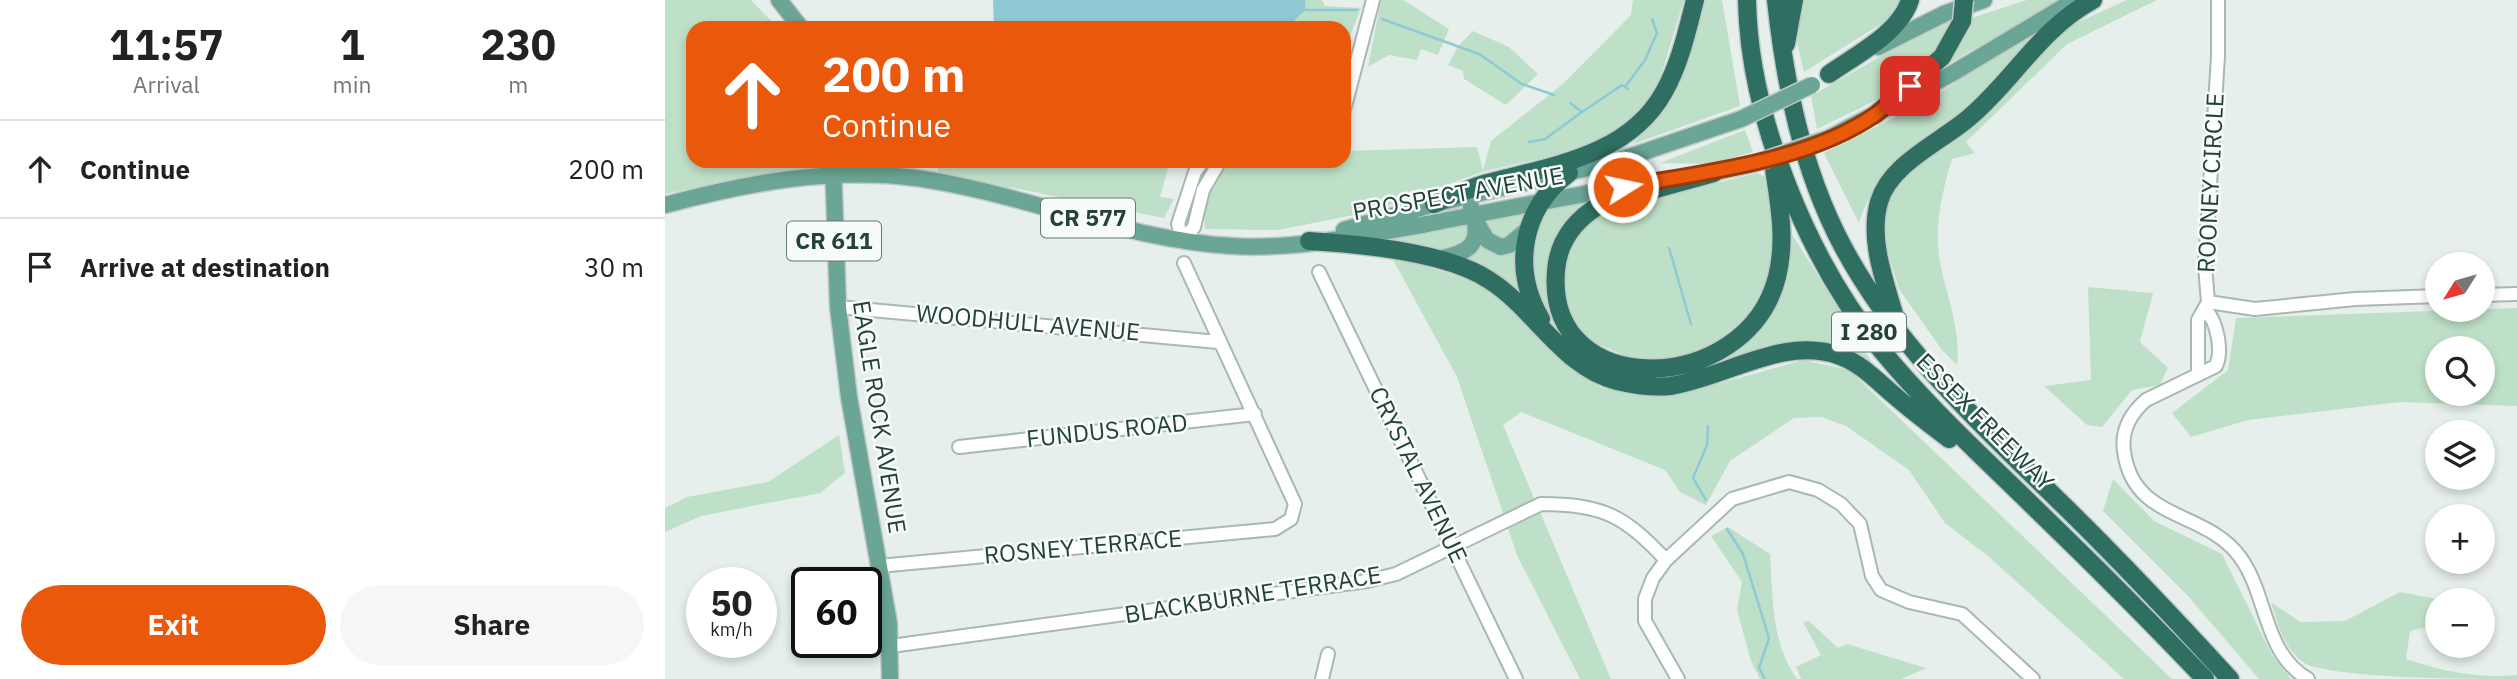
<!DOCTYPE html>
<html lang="en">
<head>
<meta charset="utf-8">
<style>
  body { margin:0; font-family:"IBM Plex Sans",sans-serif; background:#f6f6f6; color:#222; height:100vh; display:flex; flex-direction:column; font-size:26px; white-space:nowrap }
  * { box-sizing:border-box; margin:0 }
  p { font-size:23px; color:#767676 }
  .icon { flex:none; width:38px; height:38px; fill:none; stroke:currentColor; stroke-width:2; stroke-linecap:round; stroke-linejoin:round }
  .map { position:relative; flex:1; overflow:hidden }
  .panel { display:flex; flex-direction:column; background:#fff; width:665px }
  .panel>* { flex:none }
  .guide { position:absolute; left:21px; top:21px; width:665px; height:147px; border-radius:21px; box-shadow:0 4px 10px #0003; background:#ea580c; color:#fff; overflow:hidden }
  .needle { width:46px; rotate:233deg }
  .fabs { position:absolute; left:1760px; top:252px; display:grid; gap:14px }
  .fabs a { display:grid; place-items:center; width:70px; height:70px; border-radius:50%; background:#fff; box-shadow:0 4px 10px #0003; font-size:35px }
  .speed { position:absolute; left:21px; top:567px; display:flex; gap:14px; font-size:35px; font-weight:700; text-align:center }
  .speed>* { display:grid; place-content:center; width:91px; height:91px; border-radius:50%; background:#fff; box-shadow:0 4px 10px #0003; line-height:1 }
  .speed small { font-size:18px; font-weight:400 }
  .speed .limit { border:4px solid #111; border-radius:10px; background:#fff; color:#111 }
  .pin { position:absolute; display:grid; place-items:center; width:60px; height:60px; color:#fff; margin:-30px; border-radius:14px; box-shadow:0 4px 10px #0006 }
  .me { position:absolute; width:77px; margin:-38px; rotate:80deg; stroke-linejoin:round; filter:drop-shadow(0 0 5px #0008) }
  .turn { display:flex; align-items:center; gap:24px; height:147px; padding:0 21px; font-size:32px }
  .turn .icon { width:91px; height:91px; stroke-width:2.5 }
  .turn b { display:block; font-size:49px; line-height:60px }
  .eta { display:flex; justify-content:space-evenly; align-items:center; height:119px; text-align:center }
  .eta b { font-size:42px; font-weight:700; line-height:49px }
  .button { display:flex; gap:14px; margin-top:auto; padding:14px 21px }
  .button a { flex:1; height:80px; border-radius:42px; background:#ea580c; color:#fff; font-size:28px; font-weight:700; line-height:80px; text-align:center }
  .button a+a { background:#f6f6f6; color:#222 }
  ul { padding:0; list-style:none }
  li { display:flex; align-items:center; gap:21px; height:98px; padding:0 21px; border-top:2px solid #e0e0e0 }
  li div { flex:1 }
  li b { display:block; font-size:26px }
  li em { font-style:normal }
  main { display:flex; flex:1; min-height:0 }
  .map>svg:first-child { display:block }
</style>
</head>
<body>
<main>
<section class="panel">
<div class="eta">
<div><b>11:57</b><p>Arrival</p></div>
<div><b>1</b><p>min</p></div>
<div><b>230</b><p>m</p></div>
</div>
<ul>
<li><svg class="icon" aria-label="ahead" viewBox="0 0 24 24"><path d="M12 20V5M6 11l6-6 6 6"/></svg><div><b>Continue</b></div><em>200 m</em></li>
<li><svg class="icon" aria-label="arrive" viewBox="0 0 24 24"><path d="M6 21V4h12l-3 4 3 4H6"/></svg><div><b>Arrive at destination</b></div><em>30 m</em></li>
</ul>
<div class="button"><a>Exit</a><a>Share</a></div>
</section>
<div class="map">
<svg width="1852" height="679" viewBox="0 0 1852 679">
  <rect width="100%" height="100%" fill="#e6efeb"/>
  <path fill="#bfe0c8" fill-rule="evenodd" d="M0 0H86L113 28H28V161H149L150 176 48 184 0 194Z
    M640 0H657L660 6 696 8 683 41 679 42V28H621L641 10Z
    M716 0H738L784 29 773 55 756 49 752 60 724 55 703 67Z
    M968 0H1019L988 101 959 127 925 147 817 172 709 211 613 230 540 229C537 206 547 175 566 161H679V151L812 147 818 170 826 141 899 83 966 15Z
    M1040 0H1057L1075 106 968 144 999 107 1018 70Z
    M1135 0H1237L1224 19 1139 72 1132 42Z
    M1362 0H1397L1284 63 1306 18Z
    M1462 0H1492L1402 44 1301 142 1310 153 1287 159C1279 184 1271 220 1273 246 1276 286 1297 324 1292 365L1277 350 1234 289 1214 223 1230 182 1398 29Z
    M1285 21 1269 53 1224 94 1152 129 1146 96 1269 26Z
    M808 31 844 47 873 74 841 105 799 79 798 71 783 65 794 45Z
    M1368 34C1349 57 1331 86 1308 105 1258 149 1217 153 1194 223L1159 153 1258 103Z
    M1080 130 1088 152 1045 164 995 163Z
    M273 161H505L495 197 509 199 499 218 273 173Z
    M1092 173 1100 177 1110 241 1100 290 1070 331 1039 350 989 364 963 357 926 341 906 317 894 283 900 245 927 214Z
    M935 199 884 262 913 356C887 326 861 293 865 250 866 237 876 222 880 209Z
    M861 213C857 229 850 236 834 241L817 226 820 221Z
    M800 225 804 235 799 248 785 253 713 241Z
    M1125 231 1216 377 1173 349 1042 369 1090 332 1115 291Z
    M814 242 832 254 851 252 852 273 861 305 798 262 811 252Z
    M726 256 826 286 882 343 936 388 1010 396 1138 360 1184 370 1507 679H1459L1323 556 1280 523 1244 470 1181 426 1156 417 1129 418 1065 461 1041 505 1015 492 1000 470 856 412 838 425 946 679H915L852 555 792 377Z
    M1423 287 1488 293 1475 342 1503 368 1495 385 1467 390 1437 427 1422 425 1379 386 1426 380Z
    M1852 308V406L1735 402 1583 420 1526 437 1507 413 1563 370 1571 318ZM1773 348H1818V394H1773Z
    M174 435 180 473 155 493 36 516 0 532V508L22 497 103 482Z
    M1448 479 1489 521 1557 554 1607 655 1626 679H1594L1523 596 1438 511Z
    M1063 527 1105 554C1108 598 1106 642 1132 679H1095L1086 661 1072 610 1077 582 1046 536Z
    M1735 592 1777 600H1773V624L1745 631 1741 659C1777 671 1814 679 1852 675V679C1802 679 1685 679 1643 665 1620 653 1613 625 1606 602L1635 622 1680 621Z
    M1144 621 1173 648 1182 644 1261 668 1237 679H1136L1131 667 1156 655 1138 622Z"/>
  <path fill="#8ec9d4" d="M328 0H640L641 10 621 28H329Z"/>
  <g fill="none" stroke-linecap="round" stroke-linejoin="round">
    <path stroke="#8ec9d4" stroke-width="2.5" d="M641 10H692
      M717 19 814 54 857 84 889 95
      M960 87 980 60 992 33 987 19
      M905 103 917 112 957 85 963 89
      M864 142 880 139 917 112
      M1004 248 1026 324
      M1041 500 1028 478 1042 445 1043 426
      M1062 529 1078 554 1104 638 1094 668 1100 679"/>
    <defs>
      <path id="minor" d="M1553 0V56L1540 266 1543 302 1590 309 1690 299 1773 296
        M679 110 708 0
        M518 240 529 227 538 190 555 161
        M518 240 513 224 530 172 538 161
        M654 272 851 679
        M1818 295 1852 294
        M173 307 553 342
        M1541 310C1552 322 1558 351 1551 366L1481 400C1465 414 1456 430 1459 451 1468 522 1540 509 1575 557 1603 595 1598 653 1643 679
        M1533 374V320L1542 304
        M294 447 590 414
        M214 566 610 529 626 519 630 504 519 263
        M226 646 702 581 731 574 876 504C939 504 959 516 1001 560
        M657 679 663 654
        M1013 679 980 621V599L988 578 1001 560 1067 499 1124 482 1153 490 1176 504 1195 524 1207 576 1216 590 1244 602 1297 614 1368 679"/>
      <path id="major" d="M114 0 136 28
        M1213 47 1281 13 1319 0
        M1164 138 1288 73 1410 0
        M168 161 173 307 184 397 224 623 225 679
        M1036 175 1088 164
        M0 205C82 183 166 167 251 178 358 193 460 240 567 246 631 250 699 235 762 224 840 209 918 193 997 181
        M812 223 822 240 836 247 844 245 862 230
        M679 230 769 204 952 161 1076 119
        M772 259C807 253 818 243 806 207"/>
      <path id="highway" d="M1082 0C1084 117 1143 261 1217 351 1264 408 1319 458 1372 510 1429 565 1485 621 1540 679
        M1111 0C1120 84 1137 169 1177 245 1230 345 1312 421 1392 499 1452 557 1509 618 1565 679
        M1121 44 1129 0
        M1164 74C1191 55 1235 33 1245 0
        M1210 115 1277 57 1297 21
        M1049 173 936 204C911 219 893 241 891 271 880 403 1082 397 1112 277 1122 237 1113 200 1108 161
        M769 204C785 197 802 189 819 184 884 166 963 157 999 92 1015 64 1022 31 1030 0
        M644 241C694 244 782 252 824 280 870 309 897 367 952 381 969 385 988 388 1005 386 1060 378 1118 335 1175 356 1197 364 1212 381 1230 396 1247 411 1266 425 1284 439
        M876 319C846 268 857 208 904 173
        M1231 321C1221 284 1203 241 1214 202 1225 163 1278 141 1306 116 1351 77 1374 30 1428 0"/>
    </defs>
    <use href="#minor" stroke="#a8b8b2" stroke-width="16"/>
    <use href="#major" stroke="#c2cac8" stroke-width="19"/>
    <use href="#highway" stroke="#c2cac8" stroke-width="21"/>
    <use href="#minor" stroke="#fff" stroke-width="12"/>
    <use href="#major" stroke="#6aa596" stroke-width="16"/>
    <use href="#highway" stroke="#2f6f62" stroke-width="18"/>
    <defs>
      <path id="major-bridge" d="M1076 119 1147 85
        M1088 164 1164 138"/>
      <path id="highway-bridge" d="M1297 21 1299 0"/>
    </defs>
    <use href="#major-bridge" stroke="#c2cac8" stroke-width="19" stroke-linecap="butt"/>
    <use href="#highway-bridge" stroke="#c2cac8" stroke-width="21" stroke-linecap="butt"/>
    <use href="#major-bridge" stroke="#6aa596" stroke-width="16"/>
    <use href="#highway-bridge" stroke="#2f6f62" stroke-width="18"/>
  </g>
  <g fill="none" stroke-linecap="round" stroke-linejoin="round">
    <defs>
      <path id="route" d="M958 187C1038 172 1143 162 1211 114 1223 105 1234 95 1245 86"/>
    </defs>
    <use href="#route" stroke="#983908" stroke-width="18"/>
    <use href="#route" stroke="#ea580c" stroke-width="12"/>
  </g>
  <g text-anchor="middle" stroke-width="5" stroke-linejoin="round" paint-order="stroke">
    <g fill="#f7fbf9" stroke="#637a73" stroke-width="2">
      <rect x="376" y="198.5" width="94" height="39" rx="5"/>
      <rect x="122" y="221.5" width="94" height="39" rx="5"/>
      <rect x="1167" y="312.5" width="74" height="39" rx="5"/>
    </g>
    <g font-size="23" font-weight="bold" fill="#24423a">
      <text x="423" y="226">CR 577</text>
      <text x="169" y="249">CR 611</text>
      <text x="1204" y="340">I 280</text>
    </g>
    <g font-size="24" fill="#24423a" stroke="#f7fbf9">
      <text transform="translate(1546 183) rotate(-87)" y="8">ROONEY CIRCLE</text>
      <text transform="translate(793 194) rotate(-10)" y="8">PROSPECT AVENUE</text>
      <text transform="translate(363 323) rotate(5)" y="8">WOODHULL AVENUE</text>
      <text transform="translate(214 417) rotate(81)" y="8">EAGLE ROCK AVENUE</text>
      <text transform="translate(1320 422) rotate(45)" y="8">ESSEX FREEWAY</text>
      <text transform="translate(442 431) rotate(-6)" y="8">FUNDUS ROAD</text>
      <text transform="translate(753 475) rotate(64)" y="8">CRYSTAL AVENUE</text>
      <text transform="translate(418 547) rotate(-5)" y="8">ROSNEY TERRACE</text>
      <text transform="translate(588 595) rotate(-9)" y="8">BLACKBURNE TERRACE</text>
    </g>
  </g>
</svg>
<div class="fabs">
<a><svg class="needle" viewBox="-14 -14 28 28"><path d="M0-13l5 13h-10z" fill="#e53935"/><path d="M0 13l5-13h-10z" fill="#767676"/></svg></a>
<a><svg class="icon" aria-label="search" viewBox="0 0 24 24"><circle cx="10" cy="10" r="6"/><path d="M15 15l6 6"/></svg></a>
<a><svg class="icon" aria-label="layers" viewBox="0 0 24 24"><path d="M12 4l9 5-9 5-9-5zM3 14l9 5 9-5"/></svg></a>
<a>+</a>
<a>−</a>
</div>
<div class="speed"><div>50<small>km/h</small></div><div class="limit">60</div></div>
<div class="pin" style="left:1245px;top:86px;background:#d93025"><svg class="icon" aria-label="arrive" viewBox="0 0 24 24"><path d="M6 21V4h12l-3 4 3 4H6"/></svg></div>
<svg class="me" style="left:958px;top:187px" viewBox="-20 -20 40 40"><circle r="17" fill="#ea580c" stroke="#fff" stroke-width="3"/><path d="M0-11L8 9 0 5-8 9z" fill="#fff"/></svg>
<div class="guide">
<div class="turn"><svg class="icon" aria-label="ahead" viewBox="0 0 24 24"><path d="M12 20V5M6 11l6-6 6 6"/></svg><div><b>200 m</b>Continue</div></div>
</div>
</div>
</main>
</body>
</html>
